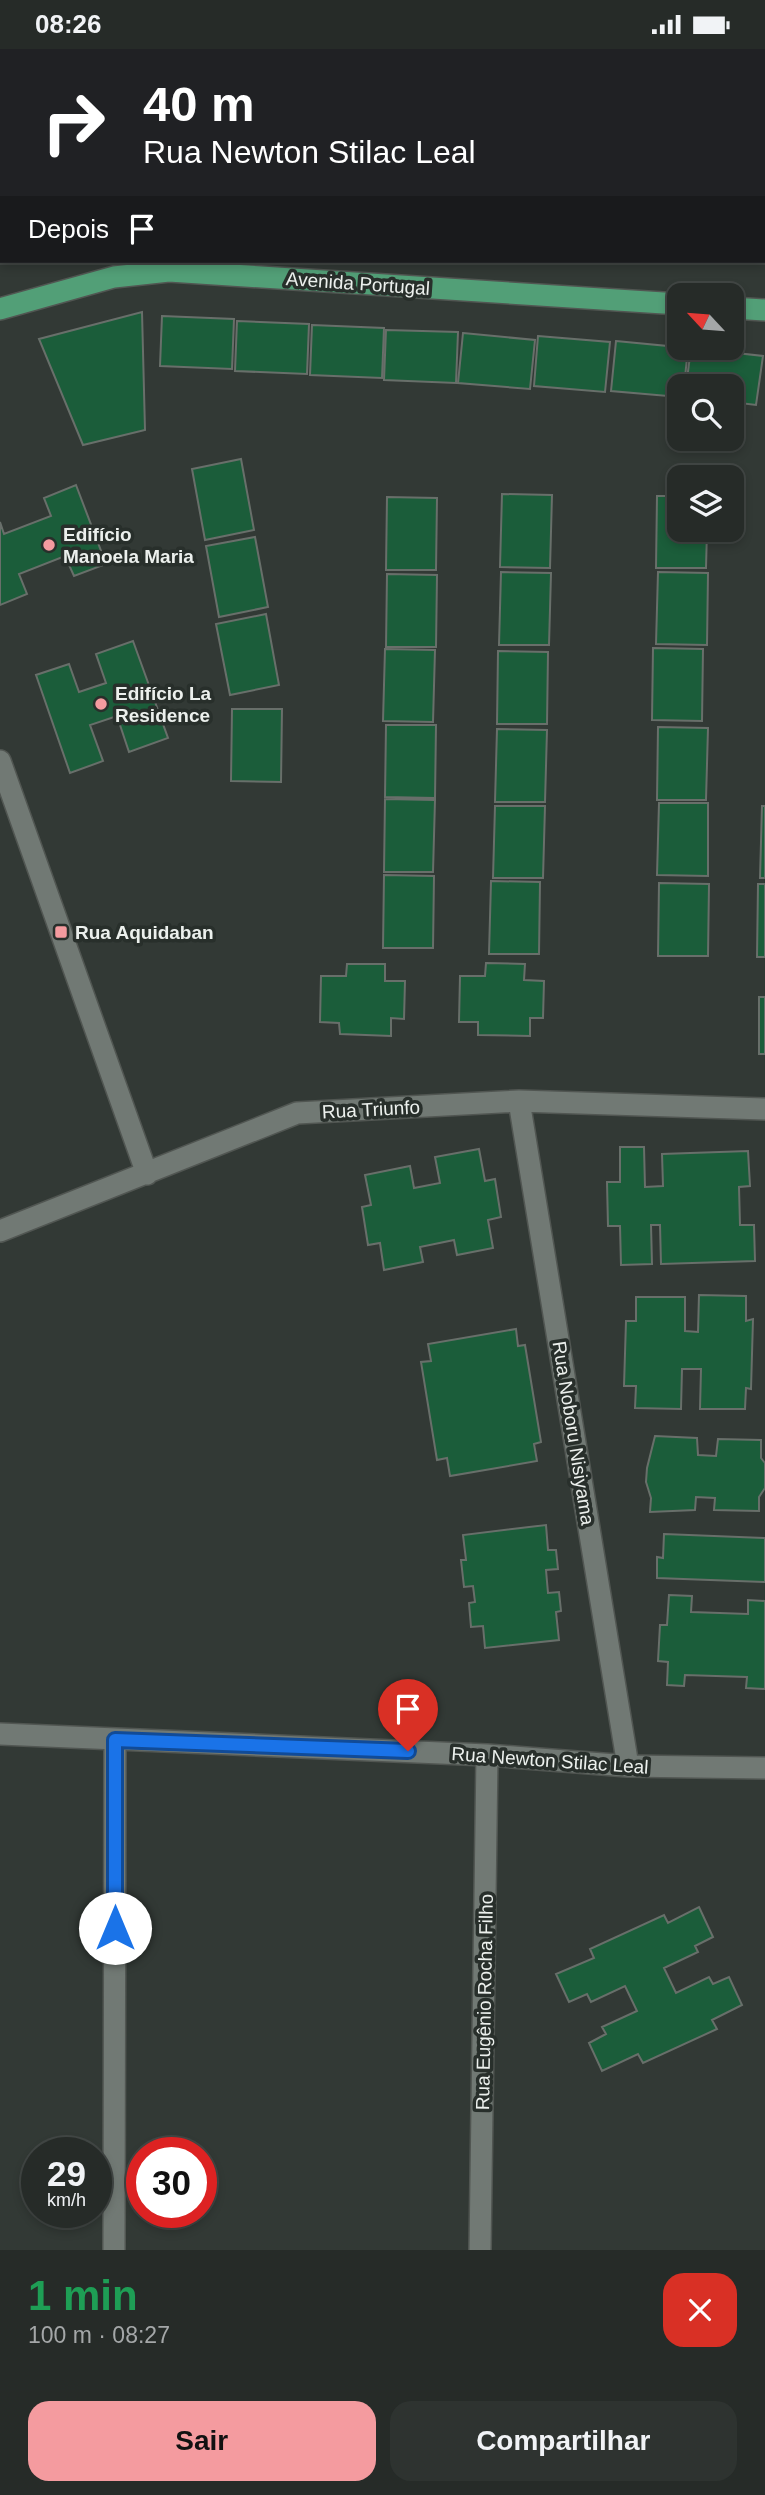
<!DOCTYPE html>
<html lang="pt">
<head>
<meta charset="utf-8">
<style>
  body { margin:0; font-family:Helvetica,sans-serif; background:#2e3330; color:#f1f3f6; height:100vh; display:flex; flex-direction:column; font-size:26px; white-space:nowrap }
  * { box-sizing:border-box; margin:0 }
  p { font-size:23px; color:#a4a7a8 }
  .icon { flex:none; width:38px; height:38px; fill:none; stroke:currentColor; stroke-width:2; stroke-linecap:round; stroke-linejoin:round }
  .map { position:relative; height:2201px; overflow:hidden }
  .sheet { display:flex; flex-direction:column; background:#262b28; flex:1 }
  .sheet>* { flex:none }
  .guide { position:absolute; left:0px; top:0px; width:766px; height:214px; box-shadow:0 4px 10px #0003,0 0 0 2px #424745; background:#202124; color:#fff; overflow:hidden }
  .needle { width:46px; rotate:296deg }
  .fabs { position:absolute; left:667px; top:234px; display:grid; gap:14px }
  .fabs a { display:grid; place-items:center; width:77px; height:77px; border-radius:14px; background:#262b28; box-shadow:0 4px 10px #0003,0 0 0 2px #424745; font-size:35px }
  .speed { position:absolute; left:21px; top:2088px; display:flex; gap:14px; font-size:35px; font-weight:700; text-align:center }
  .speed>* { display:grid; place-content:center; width:91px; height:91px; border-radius:50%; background:#262b28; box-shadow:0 4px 10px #0003,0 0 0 2px #424745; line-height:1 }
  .speed small { font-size:18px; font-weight:400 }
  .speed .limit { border:10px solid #d22; background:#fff; color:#111 }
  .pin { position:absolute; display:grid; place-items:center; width:60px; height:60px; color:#fff; margin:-72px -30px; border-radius:50% 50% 50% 0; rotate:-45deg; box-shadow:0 0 7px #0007 }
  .pin .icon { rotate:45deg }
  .me { position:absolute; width:77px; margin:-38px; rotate:0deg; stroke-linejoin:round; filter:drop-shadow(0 0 5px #0008) }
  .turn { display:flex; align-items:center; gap:24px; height:147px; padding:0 28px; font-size:32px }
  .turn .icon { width:91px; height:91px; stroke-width:2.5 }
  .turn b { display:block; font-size:49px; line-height:60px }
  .then { display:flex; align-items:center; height:66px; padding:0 28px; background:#0003; gap:14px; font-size:26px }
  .round { display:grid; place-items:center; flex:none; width:74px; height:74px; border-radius:21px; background:#2e3330 }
  .overview { display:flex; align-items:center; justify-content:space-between; height:119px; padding:0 28px }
  h1 { font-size:42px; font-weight:600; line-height:52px; color:#1e9e55 }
  .action { display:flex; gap:14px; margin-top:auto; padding:14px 28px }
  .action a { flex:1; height:80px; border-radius:21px; background:#f49b9f; color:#111; font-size:28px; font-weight:600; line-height:80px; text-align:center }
  .action a+a { background:#2e3330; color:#f1f3f6 }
  .status { display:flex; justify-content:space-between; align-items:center; height:49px; padding:0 35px; background:#262b28; direction:ltr }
  .status svg { height:19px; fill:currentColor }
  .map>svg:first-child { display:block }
</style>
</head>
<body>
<div class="status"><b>08:26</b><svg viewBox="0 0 49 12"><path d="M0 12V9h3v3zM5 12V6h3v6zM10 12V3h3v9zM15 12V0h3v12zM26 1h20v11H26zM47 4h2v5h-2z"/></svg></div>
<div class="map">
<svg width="765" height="2201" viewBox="0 0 765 2201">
  <rect width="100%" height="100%" fill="#323935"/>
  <path fill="#1b5d3a" stroke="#686f6a" stroke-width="2" d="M142 263 145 381 83 396 39 290Z
    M162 267 234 270 232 320 160 317Z
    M237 272 309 275 307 325 235 322Z
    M312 276 384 279 382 329 310 326Z
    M386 281 458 283 456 334 384 331Z
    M463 284 535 291 530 340 458 334Z
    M538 287 610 293 605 343 534 337Z
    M616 292 688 299 684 338H679V348L611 342Z
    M691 299 763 307 756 356 732 353V338H686Z
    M241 410 254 481 205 491 192 420Z
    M76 436 106 515 74 527 65 507 19 525 27 545 0 556V473L4 485 51 467 44 449Z
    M502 445 552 446 550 519 500 518Z
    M657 447H679V481H707L706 519H656Z
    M387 448 437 449 436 521H386Z
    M255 488 268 558 219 568 206 497Z
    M501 523 551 524 549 596H499Z
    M658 523 708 524 707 596 656 595Z
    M387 525 437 526 436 598H386Z
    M266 565 279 636 230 646 216 575Z
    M133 592 168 689 129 703 117 667 90 676 103 712 70 724 36 626 69 615 79 643 106 634 96 605Z
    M653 599 703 600 702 672 652 671Z
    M385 600 435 601 433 673 383 672Z
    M498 602 548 603 547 675H497Z
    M232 660H282L281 733 231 732Z
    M386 676H436L435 749 385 748Z
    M658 678 708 679 706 751H657Z
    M497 680 547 681 545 753H495Z
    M385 750 435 751 433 823H384Z
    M659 754H708V827L657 826Z
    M495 757H545L543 829H493Z
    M762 757H765V829H760Z
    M384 826 434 827 433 899H383Z
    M491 832 540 833 539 905H489Z
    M659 834 709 835 708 907H658Z
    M758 835H765V908H757Z
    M486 914 525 915 524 931 544 932 543 969H530V987L478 986V973H459L460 927H485Z
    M347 915H385V932H405L404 970 391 969V987L340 985 339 974 320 973 321 927H346Z
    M759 948H765V1005H759Z
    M620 1098H644L645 1138 663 1137 662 1105 748 1102 750 1137 739 1138 740 1176H754L755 1212 661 1215 660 1176H651L652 1215 621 1216 620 1177H608L607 1133H620Z
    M479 1100 485 1132 495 1130 501 1168 488 1171 493 1199 457 1206 454 1191 420 1198 423 1213 384 1221 380 1194 368 1196 362 1158 371 1156 365 1126 410 1117 414 1139 440 1134 435 1108Z
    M699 1246 746 1247V1272L753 1270 751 1340 746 1339 745 1360H700L701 1320H682L681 1360 635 1359 636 1337H624L626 1272H636V1248H685V1282L698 1283Z
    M516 1280 518 1297 525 1296 541 1393 534 1395 537 1412 450 1427 447 1409 437 1411 421 1313 431 1312 428 1295Z
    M655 1387 697 1389 698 1406 716 1407 718 1390 761 1391V1409L765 1414V1439L759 1448V1462L714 1461 715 1449 696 1448 695 1461 650 1463 651 1449 646 1433 647 1419Z
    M546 1476 548 1501H556L558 1520 546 1521 548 1544 559 1543 561 1562 556 1563 559 1591 485 1599 483 1577 471 1578 469 1554 475 1553 473 1537 464 1538 461 1511H466L463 1486Z
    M664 1485 765 1489V1533L657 1529V1508L663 1509Z
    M669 1546 692 1547 691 1563 748 1565V1551L765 1552V1640L746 1639 747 1628 685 1626 684 1637 667 1636 668 1613 658 1612 660 1576H667Z
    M699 1858 713 1888 695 1897 698 1903 664 1919 676 1944 709 1928 713 1935 729 1928 742 1956 712 1971 717 1980 643 2014 638 2005 602 2022 589 1994 606 1985 602 1978 637 1962 625 1937 591 1953 587 1945 569 1953 556 1925 594 1909 590 1900 664 1866 668 1874Z"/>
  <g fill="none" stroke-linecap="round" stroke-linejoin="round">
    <defs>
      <path id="minor" d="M0 712 147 1125
        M519 1052 628 1717
        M0 1182 297 1064 519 1052 765 1060
        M0 1685 487 1706 628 1717 765 1719
        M114 2201 115 1691
        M480 2201 487 1706"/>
      <path id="major" d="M732 259 765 261
        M0 260 114 228 169 222 679 255"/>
    </defs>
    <use href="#minor" stroke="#515652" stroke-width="24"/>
    <use href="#major" stroke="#515652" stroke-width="24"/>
    <use href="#minor" stroke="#717974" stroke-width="21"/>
    <use href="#major" stroke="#529f77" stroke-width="21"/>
  </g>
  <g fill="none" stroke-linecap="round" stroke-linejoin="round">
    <defs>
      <path id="route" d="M115 1879V1691L408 1702"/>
    </defs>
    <use href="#route" stroke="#114b97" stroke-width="18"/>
    <use href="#route" stroke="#1a73e8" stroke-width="12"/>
  </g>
  <g fill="#f49b9f" stroke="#282f2b" stroke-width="2.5">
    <circle cx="49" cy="496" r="7"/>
    <circle cx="101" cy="655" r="7"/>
    <rect x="54" y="876" width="14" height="14" rx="3.5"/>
  </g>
  <g text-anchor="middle" stroke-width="7" stroke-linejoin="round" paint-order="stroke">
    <g font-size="19" fill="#ecf0ed" stroke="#282f2b">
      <text transform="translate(358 234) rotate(4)" y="7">Avenida Portugal</text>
      <text transform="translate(371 1060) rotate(-3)" y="7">Rua Triunfo</text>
      <text transform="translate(574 1384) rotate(81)" y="7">Rua Noboru Nisiyama</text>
      <text transform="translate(550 1711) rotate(4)" y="7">Rua Newton Stilac Leal</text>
      <text transform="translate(484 1953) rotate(-89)" y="7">Rua Eugênio Rocha Filho</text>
    </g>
    <g font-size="19" font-weight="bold" fill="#ecf0ed" stroke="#282f2b" text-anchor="start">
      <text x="63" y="492">Edifício<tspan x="63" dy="22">Manoela Maria</tspan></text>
      <text x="115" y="651">Edifício La<tspan x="115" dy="22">Residence</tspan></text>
      <text x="75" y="890">Rua Aquidaban</text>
    </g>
  </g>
</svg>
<div class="fabs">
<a><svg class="needle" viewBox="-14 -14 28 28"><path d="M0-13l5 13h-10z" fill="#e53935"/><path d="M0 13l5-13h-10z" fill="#a4a7a8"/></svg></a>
<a><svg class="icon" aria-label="search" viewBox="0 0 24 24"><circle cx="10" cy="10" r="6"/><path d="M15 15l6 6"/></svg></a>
<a><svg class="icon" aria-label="layers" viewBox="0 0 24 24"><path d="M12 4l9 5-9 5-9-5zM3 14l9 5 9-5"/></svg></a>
</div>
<div class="speed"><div>29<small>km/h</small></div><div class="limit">30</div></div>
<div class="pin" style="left:408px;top:1702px;background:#d93025"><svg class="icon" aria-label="arrive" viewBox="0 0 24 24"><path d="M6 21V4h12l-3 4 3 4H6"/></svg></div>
<svg class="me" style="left:115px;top:1879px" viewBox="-20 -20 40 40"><circle r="19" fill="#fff"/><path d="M0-13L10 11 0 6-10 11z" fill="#1a73e8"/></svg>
<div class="guide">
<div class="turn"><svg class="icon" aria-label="right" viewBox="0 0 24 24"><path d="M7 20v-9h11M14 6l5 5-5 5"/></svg><div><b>40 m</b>Rua Newton Stilac Leal</div></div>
<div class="then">Depois<svg class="icon" aria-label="arrive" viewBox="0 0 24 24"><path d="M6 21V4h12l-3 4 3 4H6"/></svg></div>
</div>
</div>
<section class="sheet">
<div class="overview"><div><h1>1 min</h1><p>100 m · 08:27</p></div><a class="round" style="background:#d93025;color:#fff"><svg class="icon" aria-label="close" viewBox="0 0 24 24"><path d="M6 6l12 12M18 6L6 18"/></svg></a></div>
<div class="action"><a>Sair</a><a>Compartilhar</a></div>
</section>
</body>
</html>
